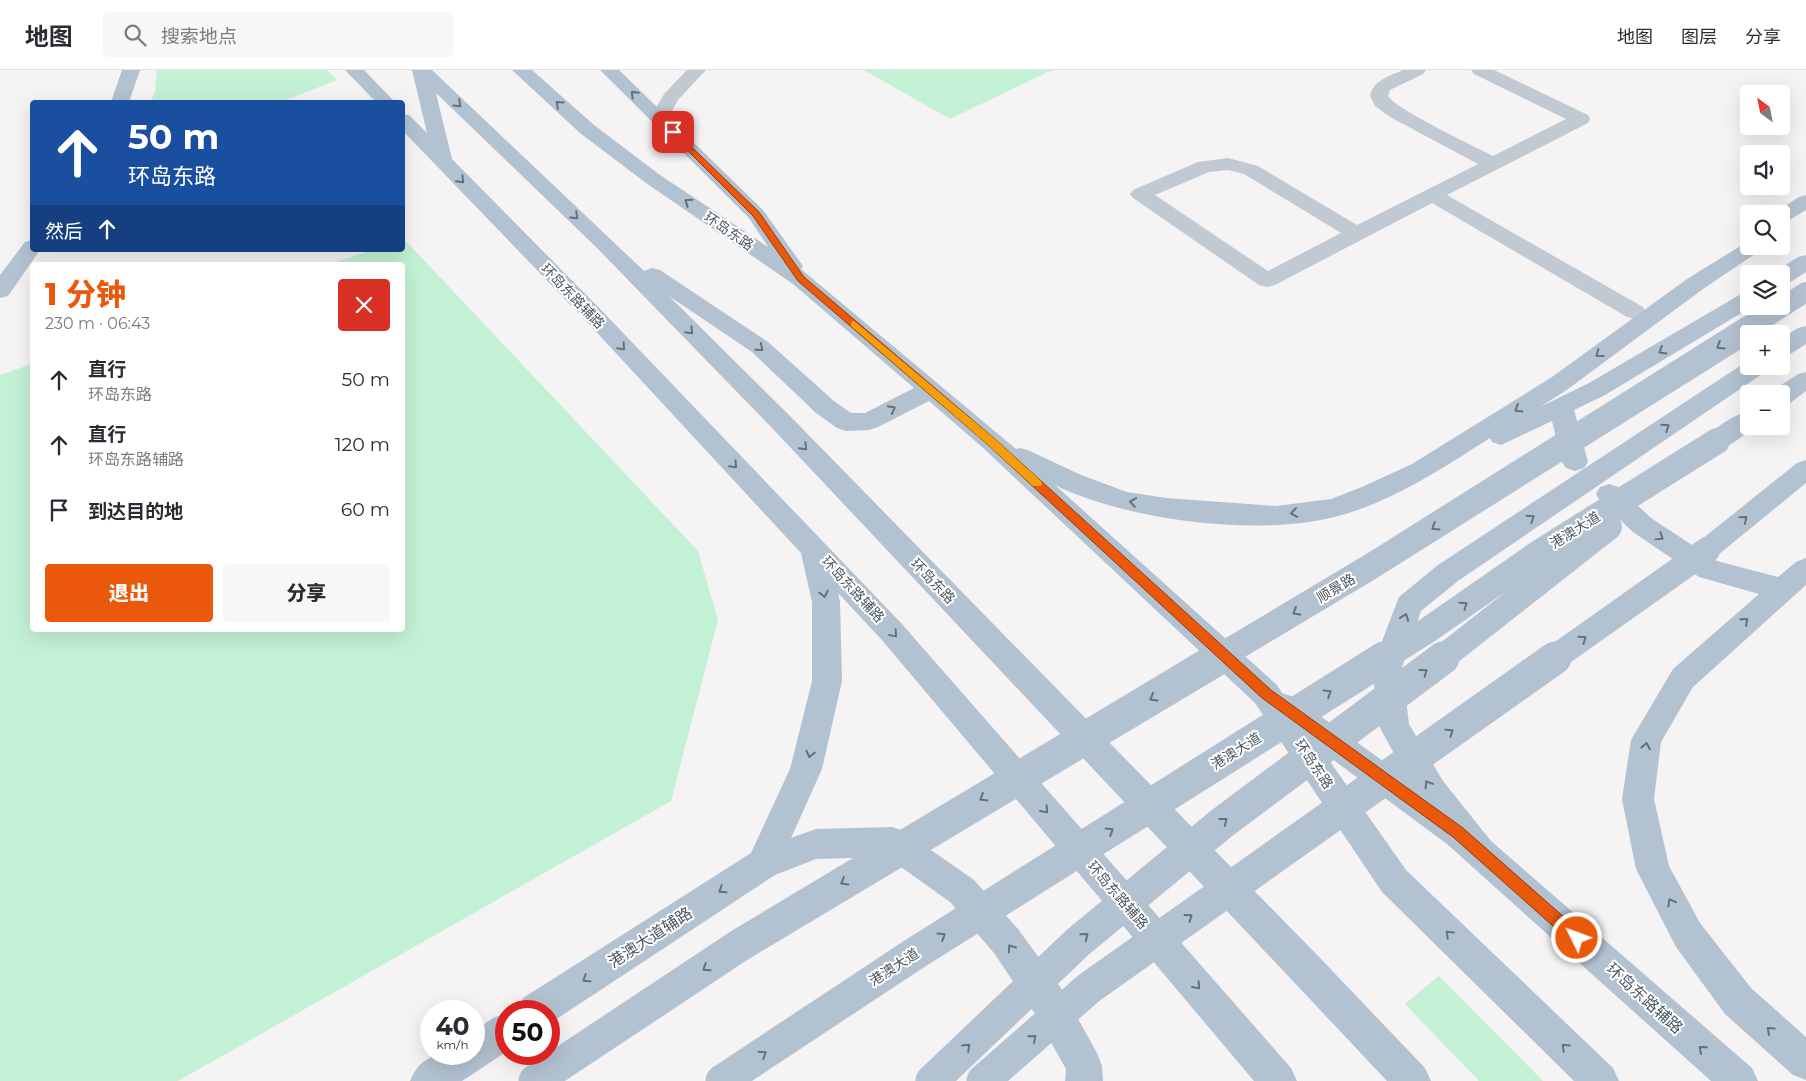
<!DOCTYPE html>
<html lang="zh">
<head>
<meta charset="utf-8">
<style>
  body { margin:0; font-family:Montserrat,"Noto Sans SC",sans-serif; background:#f7f7f7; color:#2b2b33; height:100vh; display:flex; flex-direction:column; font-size:19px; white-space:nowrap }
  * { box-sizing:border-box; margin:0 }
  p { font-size:16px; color:#7c7c81 }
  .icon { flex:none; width:28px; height:28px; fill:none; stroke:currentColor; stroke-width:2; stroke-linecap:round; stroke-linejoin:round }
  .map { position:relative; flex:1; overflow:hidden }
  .details { position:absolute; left:30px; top:192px; width:375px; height:370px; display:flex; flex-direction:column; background:#fff; border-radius:5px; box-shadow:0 5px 20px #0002 }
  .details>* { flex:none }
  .guide { position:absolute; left:30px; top:30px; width:375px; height:152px; border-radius:5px; box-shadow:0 5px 20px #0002; background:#1a4fa0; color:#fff; overflow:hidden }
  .needle { width:32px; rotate:328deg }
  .controls { position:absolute; left:1740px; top:15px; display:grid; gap:10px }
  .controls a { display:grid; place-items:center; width:50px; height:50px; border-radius:5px; background:#fff; box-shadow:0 5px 20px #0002; font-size:25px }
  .speed { position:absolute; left:420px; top:930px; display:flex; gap:10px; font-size:25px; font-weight:700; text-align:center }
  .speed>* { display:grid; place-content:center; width:65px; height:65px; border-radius:50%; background:#fff; box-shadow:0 5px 20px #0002; line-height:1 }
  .speed small { font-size:12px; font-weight:400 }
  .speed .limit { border:8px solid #d22; background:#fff; color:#111 }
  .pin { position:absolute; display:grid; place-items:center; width:42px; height:42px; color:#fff; margin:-21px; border-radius:10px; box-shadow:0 2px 8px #0006 }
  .me { position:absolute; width:55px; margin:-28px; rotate:312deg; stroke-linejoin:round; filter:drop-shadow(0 0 4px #0008) }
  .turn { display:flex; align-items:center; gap:18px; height:105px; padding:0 15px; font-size:22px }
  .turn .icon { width:65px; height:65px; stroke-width:2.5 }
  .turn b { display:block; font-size:35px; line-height:42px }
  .then { display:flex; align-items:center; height:48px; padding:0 15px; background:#0003; gap:10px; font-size:19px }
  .round { display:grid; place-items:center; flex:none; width:52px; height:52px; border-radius:5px; background:#f7f7f7 }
  .head { display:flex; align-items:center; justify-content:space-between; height:85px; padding:0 15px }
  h1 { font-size:30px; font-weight:800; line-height:38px; color:#ea580c }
  .cta { display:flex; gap:10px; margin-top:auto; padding:10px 15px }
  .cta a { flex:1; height:58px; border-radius:5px; background:#ea580c; color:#fff; font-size:20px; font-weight:800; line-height:58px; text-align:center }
  .cta a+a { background:#f7f7f7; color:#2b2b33 }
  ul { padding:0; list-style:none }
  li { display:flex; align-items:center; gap:15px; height:65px; padding:0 15px }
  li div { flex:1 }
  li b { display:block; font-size:19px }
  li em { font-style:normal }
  header { display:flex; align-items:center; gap:30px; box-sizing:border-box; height:70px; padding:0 25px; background:#fff; border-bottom:1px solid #e1e1e2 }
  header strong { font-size:24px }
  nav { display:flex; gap:28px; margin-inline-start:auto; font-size:18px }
  .search { width:350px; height:45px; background:#f7f7f7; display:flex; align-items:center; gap:12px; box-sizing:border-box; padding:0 18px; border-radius:5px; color:#7c7c81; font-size:19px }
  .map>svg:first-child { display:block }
</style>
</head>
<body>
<header>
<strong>地图</strong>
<div class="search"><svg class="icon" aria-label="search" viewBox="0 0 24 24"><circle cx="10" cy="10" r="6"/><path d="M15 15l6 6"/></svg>搜索地点</div>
<nav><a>地图</a><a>图层</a><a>分享</a></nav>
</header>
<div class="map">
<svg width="1806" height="1011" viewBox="0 0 1806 1011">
  <rect width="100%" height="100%" fill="#f5f3f3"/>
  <path fill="#c3f1d5" d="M157 0H327L337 10 281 32H150L155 23Z
    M864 0H1052L950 49Z
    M404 169 698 481 718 550 671 731 178 1011H0V305L32 294V560H402V195H327L372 180H402L403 170Z
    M1439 906 1543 1011H1479L1405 934Z"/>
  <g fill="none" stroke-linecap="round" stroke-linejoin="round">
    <path fill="#c1cad2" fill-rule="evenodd" d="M687 0H706L678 30 666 52 659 54 652 52 650 48 664 24Z
      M1403 0H1426L1423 4 1390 20 1388 26C1397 40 1474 76 1493 86L1566 49 1474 4 1471 0H1494L1588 45 1590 49 1588 53 1447 125 1643 237 1646 242 1643 247 1635 249 1627 247 1432 133 1275 215 1267 217 1259 215 1133 128 1130 124 1133 120 1198 92 1228 88 1258 96 1357 155 1478 94 1390 47 1375 36 1370 26C1373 10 1390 6 1403 0ZM1228 100 1244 104 1341 163 1268 201 1155 125 1209 102Z"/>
    <path fill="#b3c2d1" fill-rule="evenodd" d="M122 0H140L129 32H111Z
      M345 0H364L395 32H376Z
      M412 0H432L644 201 652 198 660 200 768 272 834 331 851 343H865L914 318 793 214 646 113 580 63 512 0H532L594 55 660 105 768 177 749 148 600 0H619L763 140 803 196 801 199 1016 379 1021 378 1030 381 1081 405 1127 422 1166 428 1276 436 1331 429 1362 417 1412 394 1552 307 1687 209 1747 172 1749 171V176H1764L1761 180 1703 219 1568 319 1540 337 1589 313 1741 224 1749 222V236H1753L1605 325 1574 340 1588 392 1584 398 1575 401 1566 398 1562 392 1552 351 1501 375 1492 372 1490 368C1441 399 1391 433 1334 447 1257 467 1126 450 1055 415L1277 615 1282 623 1294 627 1408 709 1379 656 1372 597 1399 527 1438 495 1749 290V296H1769L1765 302 1458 511 1421 541 1402 597 1409 654 1443 711 1491 771 1752 998 1758 1011H1711L1447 774 1324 683 1406 800 1613 998 1619 1011H1574L1382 822 1255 633 982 377 929 331 878 357 869 360 846 361 837 358 816 343 752 282 669 226 791 347 1321 889 1425 998 1431 1011H1387L773 359 596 177 436 23 452 89 604 243 901 553 1291 998 1297 1011H1254L881 569 838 523 840 532 842 611 822 699 791 768 816 759 892 757 904 761 974 810 1018 859 1061 918 1097 983 1102 996 1103 1011H1065L1066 999 1035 944 994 883 950 832 887 787 816 789 775 805 549 954V941H518L523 928 751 783 790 699 812 611V532L801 483 588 253 402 60V44L409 45 427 63Z
      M1806 125V140L1788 151 1781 153V144H1773L1799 127Z
      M32 170V180H40L8 226 0 228V205L25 172Z
      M1806 185V202L1789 213 1781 215V204L1773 203 1798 187Z
      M1806 256V274L1789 285 1781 288V269L1798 258Z
      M1806 302V321L1790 333 1781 335V324H1771L1772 321 1798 304Z
      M1749 341V356H1756C1741 366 1727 383 1708 377L1705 371C1712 358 1734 345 1749 341Z
      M1806 390V413L1713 489 1717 491 1778 507 1796 492 1806 488V515L1693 617 1661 672 1654 729 1669 796 1700 853 1751 918 1806 967V1010L1793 1005 1725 944 1676 877 1636 799 1622 729 1631 670 1673 599 1759 524 1699 507 1633 462 1600 431 1596 424 1600 417 1609 414 1618 417 1651 448 1695 477 1697 473 1797 393Z
      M506 943V982L462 1011H410C423 980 445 984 474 984V961L493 948Z"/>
    <path stroke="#b3c2d1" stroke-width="20" d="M1748 259 1806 222"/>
    <path stroke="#b3c2d1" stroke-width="26" d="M1216 589 1370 497 1750 258
      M1382 589 1428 560 1540 482 1717 371
      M1441 589 1609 457
      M1553 589 1707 480"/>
    <path stroke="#b3c2d1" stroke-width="33" d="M535 1011 740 875 1219 588
      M722 1011 911 886 1384 588
      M932 1011 1078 872 1222 753 1443 588
      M983 1011 1089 918 1555 588"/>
  </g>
  <defs><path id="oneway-chevron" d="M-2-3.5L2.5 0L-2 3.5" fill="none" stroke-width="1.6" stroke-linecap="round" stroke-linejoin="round" transform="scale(1.25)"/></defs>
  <g stroke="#64717d">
    <use href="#oneway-chevron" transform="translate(634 24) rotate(-135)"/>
    <use href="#oneway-chevron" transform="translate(458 34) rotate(44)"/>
    <use href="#oneway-chevron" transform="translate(559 34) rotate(-138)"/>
    <use href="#oneway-chevron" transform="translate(461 110) rotate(46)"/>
    <use href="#oneway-chevron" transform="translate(688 132) rotate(-146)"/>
    <use href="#oneway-chevron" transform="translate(575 146) rotate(44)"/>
    <use href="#oneway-chevron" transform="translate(690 261) rotate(45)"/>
    <use href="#oneway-chevron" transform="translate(1720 276) rotate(148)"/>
    <use href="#oneway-chevron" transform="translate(622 277) rotate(47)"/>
    <use href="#oneway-chevron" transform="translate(760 278) rotate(39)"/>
    <use href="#oneway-chevron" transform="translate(1662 281) rotate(149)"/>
    <use href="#oneway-chevron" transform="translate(1599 284) rotate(144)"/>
    <use href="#oneway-chevron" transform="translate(892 339) rotate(-27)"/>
    <use href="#oneway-chevron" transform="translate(1518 339) rotate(148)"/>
    <use href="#oneway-chevron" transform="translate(1666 357) rotate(-34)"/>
    <use href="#oneway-chevron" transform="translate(804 377) rotate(46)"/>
    <use href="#oneway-chevron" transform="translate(734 395) rotate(46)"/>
    <use href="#oneway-chevron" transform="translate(1133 432) rotate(-171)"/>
    <use href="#oneway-chevron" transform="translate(1294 443) rotate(172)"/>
    <use href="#oneway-chevron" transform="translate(1531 448) rotate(-34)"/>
    <use href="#oneway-chevron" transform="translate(1744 449) rotate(-39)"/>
    <use href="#oneway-chevron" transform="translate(1435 457) rotate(148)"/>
    <use href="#oneway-chevron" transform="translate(1660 467) rotate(33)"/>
    <use href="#oneway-chevron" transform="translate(824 524) rotate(77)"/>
    <use href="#oneway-chevron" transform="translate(1464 535) rotate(-35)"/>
    <use href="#oneway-chevron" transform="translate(1296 542) rotate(149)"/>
    <use href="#oneway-chevron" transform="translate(1405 547) rotate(-70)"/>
    <use href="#oneway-chevron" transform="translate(1745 551) rotate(-41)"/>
    <use href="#oneway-chevron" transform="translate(894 564) rotate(49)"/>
    <use href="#oneway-chevron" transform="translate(1583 569) rotate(-35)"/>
    <use href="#oneway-chevron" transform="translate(1424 602) rotate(-36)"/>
    <use href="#oneway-chevron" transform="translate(1328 623) rotate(-32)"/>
    <use href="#oneway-chevron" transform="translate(1153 628) rotate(150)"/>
    <use href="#oneway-chevron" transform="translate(1450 662) rotate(-35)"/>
    <use href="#oneway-chevron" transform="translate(1646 676) rotate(-79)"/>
    <use href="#oneway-chevron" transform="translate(810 684) rotate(103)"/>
    <use href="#oneway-chevron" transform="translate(1428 714) rotate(-121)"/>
    <use href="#oneway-chevron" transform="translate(983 728) rotate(149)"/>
    <use href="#oneway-chevron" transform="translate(1045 740) rotate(49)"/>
    <use href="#oneway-chevron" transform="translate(1224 751) rotate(-38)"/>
    <use href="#oneway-chevron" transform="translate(1110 761) rotate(-32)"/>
    <use href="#oneway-chevron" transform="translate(844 812) rotate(149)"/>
    <use href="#oneway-chevron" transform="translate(722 820) rotate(147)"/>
    <use href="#oneway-chevron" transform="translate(1671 832) rotate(-118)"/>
    <use href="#oneway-chevron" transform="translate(1189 847) rotate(-36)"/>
    <use href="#oneway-chevron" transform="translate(1449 864) rotate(-136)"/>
    <use href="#oneway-chevron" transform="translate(942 866) rotate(-32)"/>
    <use href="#oneway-chevron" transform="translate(1085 866) rotate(-39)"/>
    <use href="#oneway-chevron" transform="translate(1011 878) rotate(-125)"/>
    <use href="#oneway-chevron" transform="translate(706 898) rotate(147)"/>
    <use href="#oneway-chevron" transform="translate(586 909) rotate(147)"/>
    <use href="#oneway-chevron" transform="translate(1197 916) rotate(49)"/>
    <use href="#oneway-chevron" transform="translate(1770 960) rotate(-138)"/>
    <use href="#oneway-chevron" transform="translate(1033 968) rotate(-41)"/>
    <use href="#oneway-chevron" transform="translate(967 977) rotate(-44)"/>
    <use href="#oneway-chevron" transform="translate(1565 977) rotate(-136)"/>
    <use href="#oneway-chevron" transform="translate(1702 979) rotate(-139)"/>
    <use href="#oneway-chevron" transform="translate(763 984) rotate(-33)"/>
  </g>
  <path fill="#ea580c" stroke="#983908" d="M673 59 759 142 804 207 995 369 1271 620 1463 758 1582 863 1584 868 1582 873 1577 875 1572 873 1453 767 1262 628 987 374 798 211 753 146 669 62Z"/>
  <path fill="#f59e0b" d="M854 251 995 369 1041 411 1042 414 1041 416H1033L987 374 851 256V252Z"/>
  <g text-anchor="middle" stroke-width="4" stroke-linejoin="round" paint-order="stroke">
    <g font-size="14" fill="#4a5661" stroke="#fff">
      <text transform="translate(729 161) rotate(34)" y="5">环岛东路</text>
      <text transform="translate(573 226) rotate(46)" y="5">环岛东路辅路</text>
      <text transform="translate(1575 460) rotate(-32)" y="5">港澳大道</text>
      <text transform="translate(933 511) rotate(46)" y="5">环岛东路</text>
      <text transform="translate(1336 518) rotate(-31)" y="5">顺景路</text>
      <text transform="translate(853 519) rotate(47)" y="5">环岛东路辅路</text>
      <text transform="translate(1236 681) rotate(-32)" y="5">港澳大道</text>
      <text transform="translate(1314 694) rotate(56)" y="5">环岛东路</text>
      <text transform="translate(1118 825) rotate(49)" y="5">环岛东路辅路</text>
      <text transform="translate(894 897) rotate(-33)" y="5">港澳大道</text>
    </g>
    <g font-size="16" fill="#4a5661" stroke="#fff">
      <text transform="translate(650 867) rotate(-33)" y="6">港澳大道辅路</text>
      <text transform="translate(1645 928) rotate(42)" y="6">环岛东路辅路</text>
    </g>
  </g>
</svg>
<div class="controls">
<a><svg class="needle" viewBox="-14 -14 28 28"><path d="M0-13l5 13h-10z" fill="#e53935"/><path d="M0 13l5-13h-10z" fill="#7c7c81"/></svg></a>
<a><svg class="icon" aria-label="sound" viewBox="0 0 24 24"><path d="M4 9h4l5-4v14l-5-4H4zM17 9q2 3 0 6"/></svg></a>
<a><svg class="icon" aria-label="search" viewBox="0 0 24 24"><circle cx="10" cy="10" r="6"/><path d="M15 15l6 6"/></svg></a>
<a><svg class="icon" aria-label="layers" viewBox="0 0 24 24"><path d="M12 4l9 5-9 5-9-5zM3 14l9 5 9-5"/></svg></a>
<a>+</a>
<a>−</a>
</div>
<div class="speed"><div>40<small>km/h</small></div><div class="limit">50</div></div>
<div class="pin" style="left:673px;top:62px;background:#d93025"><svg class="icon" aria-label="arrive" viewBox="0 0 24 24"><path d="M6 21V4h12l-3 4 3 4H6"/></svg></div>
<svg class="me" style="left:1577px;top:868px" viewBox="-20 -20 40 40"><circle r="17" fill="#ea580c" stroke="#fff" stroke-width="3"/><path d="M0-11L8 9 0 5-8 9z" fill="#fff"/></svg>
<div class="guide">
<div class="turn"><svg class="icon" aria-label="ahead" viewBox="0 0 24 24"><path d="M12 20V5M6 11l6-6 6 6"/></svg><div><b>50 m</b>环岛东路</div></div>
<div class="then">然后<svg class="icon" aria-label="ahead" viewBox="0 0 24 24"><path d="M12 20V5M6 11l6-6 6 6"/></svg></div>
</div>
<section class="details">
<div class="head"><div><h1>1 分钟</h1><p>230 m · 06:43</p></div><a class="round" style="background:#d93025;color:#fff"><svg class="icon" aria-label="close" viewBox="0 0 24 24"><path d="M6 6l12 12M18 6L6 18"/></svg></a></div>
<ul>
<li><svg class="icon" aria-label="ahead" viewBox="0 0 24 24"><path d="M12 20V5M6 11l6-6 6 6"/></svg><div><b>直行</b><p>环岛东路</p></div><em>50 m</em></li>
<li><svg class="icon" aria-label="ahead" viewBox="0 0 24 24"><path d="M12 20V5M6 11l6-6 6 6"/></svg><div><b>直行</b><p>环岛东路辅路</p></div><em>120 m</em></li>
<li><svg class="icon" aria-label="arrive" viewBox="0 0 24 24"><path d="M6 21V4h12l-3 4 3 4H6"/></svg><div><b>到达目的地</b></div><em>60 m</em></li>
</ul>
<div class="cta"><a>退出</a><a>分享</a></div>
</section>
</div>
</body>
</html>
